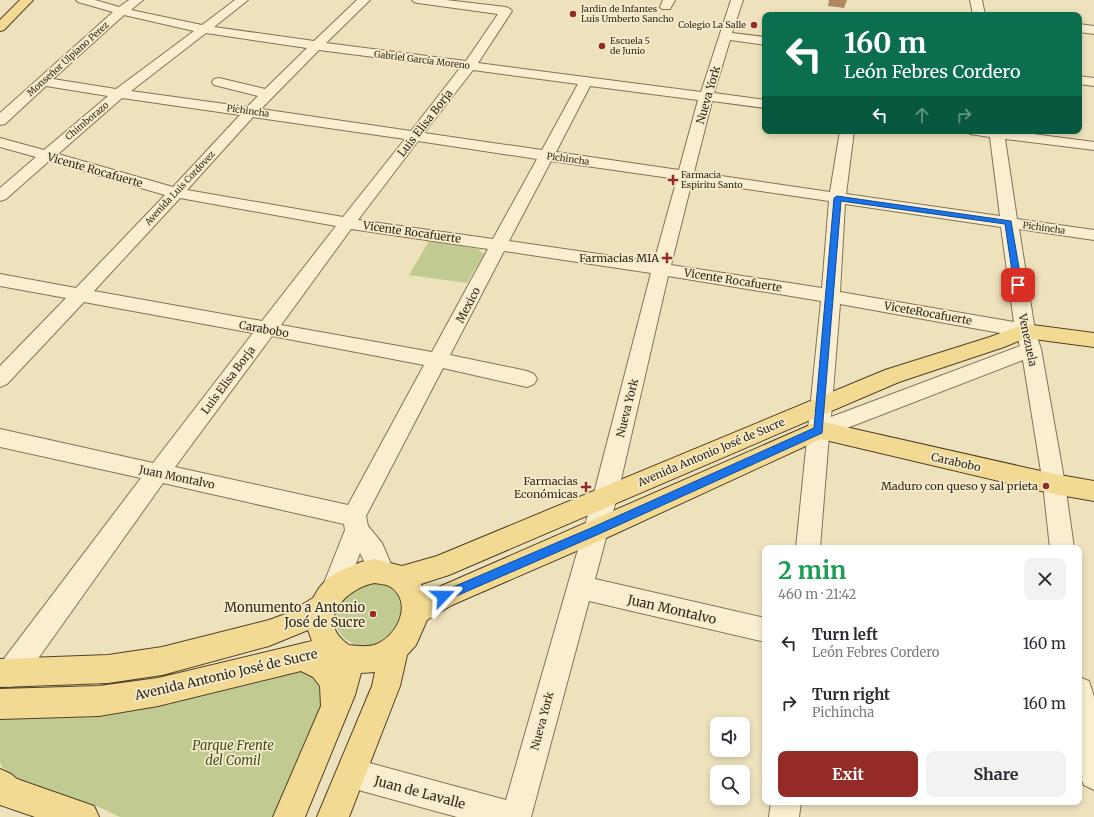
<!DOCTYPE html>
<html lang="en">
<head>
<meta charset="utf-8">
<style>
  body { margin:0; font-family:Merriweather,serif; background:#f2f2f3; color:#2b2b33; height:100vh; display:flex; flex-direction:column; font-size:15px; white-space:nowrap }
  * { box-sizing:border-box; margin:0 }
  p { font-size:13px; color:#7c7c81 }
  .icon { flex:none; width:22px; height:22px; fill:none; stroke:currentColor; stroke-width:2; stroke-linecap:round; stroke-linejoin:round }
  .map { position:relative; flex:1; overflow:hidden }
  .panel { position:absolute; left:762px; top:545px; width:320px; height:260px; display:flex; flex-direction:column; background:#fff; border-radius:8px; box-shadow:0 2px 6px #0003 }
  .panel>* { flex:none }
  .banner { position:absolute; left:762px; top:12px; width:320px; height:122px; border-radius:8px; box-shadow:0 2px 6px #0003; background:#0b6e4f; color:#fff; overflow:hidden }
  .tools { position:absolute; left:710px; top:717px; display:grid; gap:8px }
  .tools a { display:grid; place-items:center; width:40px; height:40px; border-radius:8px; background:#fff; box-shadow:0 2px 6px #0003; font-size:20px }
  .pin { position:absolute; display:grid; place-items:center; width:34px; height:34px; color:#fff; margin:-17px; border-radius:8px; box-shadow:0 2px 6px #0006 }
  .me { position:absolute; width:44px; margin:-22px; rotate:67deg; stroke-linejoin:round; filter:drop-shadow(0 0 3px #0008) }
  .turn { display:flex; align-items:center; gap:14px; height:84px; padding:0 16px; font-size:18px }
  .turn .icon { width:52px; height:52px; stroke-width:2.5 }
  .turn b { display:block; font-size:28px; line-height:34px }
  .lanes { display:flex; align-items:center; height:38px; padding:0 16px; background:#0003; justify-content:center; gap:20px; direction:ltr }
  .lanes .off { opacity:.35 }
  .round { display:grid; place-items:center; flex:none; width:42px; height:42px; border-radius:8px; background:#f2f2f3 }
  .overview { display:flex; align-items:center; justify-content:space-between; height:68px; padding:0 16px }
  h1 { font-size:24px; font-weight:700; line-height:30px; color:#1e9e55 }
  .action { display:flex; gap:8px; margin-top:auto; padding:8px 16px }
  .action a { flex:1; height:46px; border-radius:8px; background:#942b26; color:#fff; font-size:16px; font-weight:700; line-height:46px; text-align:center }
  .action a+a { background:#f2f2f3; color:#2b2b33 }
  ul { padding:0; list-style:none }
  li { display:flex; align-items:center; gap:12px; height:60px; padding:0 16px }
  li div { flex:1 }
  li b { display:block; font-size:15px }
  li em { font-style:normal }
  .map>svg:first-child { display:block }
</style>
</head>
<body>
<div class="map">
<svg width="1094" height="817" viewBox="0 0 1094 817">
  <rect width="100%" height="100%" fill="#eee2bd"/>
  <path fill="#c1cb91" d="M429 241 478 249 484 254 467 283 409 275Z
    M371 583C433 587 387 667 348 641 337 634 331 618 337 606 339 603 343 599 345 596 347 594 349 591 351 589 356 586 365 585 371 583Z
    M312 670 327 699 275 817H120L99 807 75 800 36 785 18 781 3 768 0 762V714L130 708 182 701 262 676Z"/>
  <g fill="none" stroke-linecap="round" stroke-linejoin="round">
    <defs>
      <path id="minor" d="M76 0H95L119 7 129 0H143L131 10 202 25 235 0H248L214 27 314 41 357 0H370L326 43 466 61 498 14 418 3 414 2 412 0H446L506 7 510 9 512 11 478 63 701 92 731 0H743L732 33 765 37V45L730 40 714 93 765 100V108L712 101 694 172 830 192 840 131H854L846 194 1000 216 990 137 970 134 968 131H1010L1094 142V150L1005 139 1017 219 1094 230V240L1019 229 1035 331 1041 349 1065 484 1074 548H1050L1043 484 1023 360 829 435 820 548H796L821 301 668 276 617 497 595 579 765 618V642L589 601 531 817H457L351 788 341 783 336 773 341 763 351 758 506 800 593 497 651 273 504 251 450 355 527 371 534 374 537 379 534 384 527 387 443 368 366 516 368 526 382 543 394 571 391 579 382 582 373 579 360 553 344 596 335 600 326 596 322 588 345 530 344 524 163 483 20 684 10 687 0 684V664L141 478 0 447V429L153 463 253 333 84 302 7 384 0 387V366L66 298 0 286V274L76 288 165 195 49 161 6 199 0 201V188L36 157 0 147V138L44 150 108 96 46 86 5 124 0 125V113L113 12 78 2ZM124 15 194 31 116 89 53 79ZM206 33 307 48 265 89 219 78 214 79 212 82 214 85 258 96 247 107 131 91ZM319 50 460 68 411 131 261 109ZM473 70 578 84 542 150 424 133ZM590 86 698 100 679 170 556 152ZM122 98 240 115 173 187 58 154ZM253 117 405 139 343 217 187 190ZM418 141 537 159 493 239 358 220ZM551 161 677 179 654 262 509 241ZM692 181 829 201 822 288 671 265ZM180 198 336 226 262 321 94 291ZM845 204 1001 227 1014 322 840 292ZM351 229 488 249 432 352 281 325ZM840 304 1017 336 1020 346 831 417ZM272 336 424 365 348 505 175 467Z
        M663 0H675L670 9H662L660 7Z
        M970 0H982L985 15H973Z
        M1079 24 1094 26V34L1079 32Z
        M1079 76 1094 78V86L1079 84Z
        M1079 677 1089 681 1094 697V790L1084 785 1079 774Z
        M771 802H801L799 817H769Z"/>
      <path id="major" d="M20 0H33L4 30 0 31V20Z
        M1025 324 1094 333V347L1026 338 1004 347 899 382 449 575 421 584 425 593 819 421 1054 474 1094 481V501L1054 494 821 439 604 539 452 605 427 620 416 645 407 655 400 686 349 817H317L372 686 375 672 361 673 355 695 305 817H273L321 706 320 686 313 677 301 671 158 706 99 716 0 719V689L99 686 158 678 312 641 308 630 269 646 162 675 108 683 0 687V659L108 655 162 647 269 620 288 613 313 598 319 588 328 578 340 571 361 562 374 559 402 566 437 556 885 370 990 337ZM374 583C379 584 385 584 389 586 415 601 397 638 374 645 366 647 356 646 349 645 314 622 345 589 374 583Z
        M0 769 11 774 17 779 94 806 99 817H35L0 805Z"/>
    </defs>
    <use href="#minor" stroke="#857256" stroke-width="2"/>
    <use href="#major" stroke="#52402b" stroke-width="2"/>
    <use href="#minor" fill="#f9efd0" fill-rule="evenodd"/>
    <use href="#major" fill="#f2da93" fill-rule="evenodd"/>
  </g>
  <path fill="#af8762" d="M829 0H847L844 8 828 6Z"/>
  <path fill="#1a73e8" stroke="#114b97" d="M837 196 1011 221 1022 285 1018 287 1014 285 1005 224 841 201 822 433 599 534 447 600 443 601 439 600 438 596 439 593 591 528 814 428 834 198Z"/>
  <g fill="#942b26" stroke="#f5eccc" stroke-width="1.5">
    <circle cx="573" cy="14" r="4"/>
    <circle cx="754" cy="25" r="4"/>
    <circle cx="602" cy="46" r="4"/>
    <path d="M671 174h4v4h4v4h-4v4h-4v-4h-4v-4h4z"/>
    <path d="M665 252h4v4h4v4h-4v4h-4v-4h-4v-4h4z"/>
    <circle cx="1046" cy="486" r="4"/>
    <path d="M584 481h4v4h4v4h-4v4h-4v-4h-4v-4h4z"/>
    <circle cx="373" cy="614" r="4"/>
  </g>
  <g text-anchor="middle" stroke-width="3.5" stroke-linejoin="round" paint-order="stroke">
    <g font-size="9" fill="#34291b" stroke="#f5eccc" text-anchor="start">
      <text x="581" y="12">Jardin de Infantes<tspan x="581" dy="10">Luis Umberto Sancho</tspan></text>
      <text x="746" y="28" text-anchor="end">Colegio La Salle</text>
      <text x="610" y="44">Escuela 5<tspan x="610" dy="10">de Junio</tspan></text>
      <text x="681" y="178">Farmacia<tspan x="681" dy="10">Espiritu Santo</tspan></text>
    </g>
    <g font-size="9" fill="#34291b" stroke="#f5eccc">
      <text transform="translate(68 59) rotate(-42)" y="3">Monseñor Ulpiano Perez</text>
      <text transform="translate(422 60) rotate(7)" y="3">Gabriel García Moreno</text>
      <text transform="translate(248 111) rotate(8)" y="3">Pichincha</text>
      <text transform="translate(87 121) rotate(-40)" y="3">Chimborazo</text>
      <text transform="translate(568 159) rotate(8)" y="3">Pichincha</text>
      <text transform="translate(180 188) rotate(-47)" y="3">Avenida Luis Cordovez</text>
      <text transform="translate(1044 228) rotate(8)" y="3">Pichincha</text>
    </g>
    <g font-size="11" fill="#34291b" stroke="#f5eccc">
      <text transform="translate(708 95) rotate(-74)" y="4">Nueva York</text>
      <text transform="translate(425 123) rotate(-52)" y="4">Luis Elisa Borja</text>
      <text transform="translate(95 170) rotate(16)" y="4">Vicente Rocafuerte</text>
      <text transform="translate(412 232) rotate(8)" y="4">Vicente Rocafuerte</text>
      <text transform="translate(733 280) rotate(9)" y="4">Vicente Rocafuerte</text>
      <text transform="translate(468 305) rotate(-62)" y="4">Mexico</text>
      <text transform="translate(928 313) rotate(10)" y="4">ViceteRocafuerte</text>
      <text transform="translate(264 329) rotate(10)" y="4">Carabobo</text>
      <text transform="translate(1028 340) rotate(78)" y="4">Venezuela</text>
      <text transform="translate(228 380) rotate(-53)" y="4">Luis Elisa Borja</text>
      <text transform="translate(627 408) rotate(-76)" y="4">Nueva York</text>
      <text transform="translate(711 452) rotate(-23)" y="4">Avenida Antonio José de Sucre</text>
      <text transform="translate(956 462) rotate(13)" y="4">Carabobo</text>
      <text transform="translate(177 477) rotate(12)" y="4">Juan Montalvo</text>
      <text transform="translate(542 721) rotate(-75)" y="4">Nueva York</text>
    </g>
    <g font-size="11" fill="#34291b" stroke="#f5eccc" text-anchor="end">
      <text x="659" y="262">Farmacias MIA</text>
      <text x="578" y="485">Farmacias<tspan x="578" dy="13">Económicas</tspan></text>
      <text x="1038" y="490">Maduro con queso y sal prieta</text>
    </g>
    <g font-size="13" fill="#34291b" stroke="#f5eccc" text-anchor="end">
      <text x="365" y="612">Monumento a Antonio<tspan x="365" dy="15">José de Sucre</tspan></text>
    </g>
    <g font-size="13" fill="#34291b" stroke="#f5eccc">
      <text transform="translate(672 609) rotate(13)" y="5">Juan Montalvo</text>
      <text transform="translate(226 674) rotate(-13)" y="5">Avenida Antonio José de Sucre</text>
      <text transform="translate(420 792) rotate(15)" y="5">Juan de Lavalle</text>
    </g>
    <g font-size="13" font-style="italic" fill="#425121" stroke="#f5eccc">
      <text x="233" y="750">Parque Frente<tspan x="233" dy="15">del Comil</tspan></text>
    </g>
  </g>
</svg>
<div class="tools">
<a><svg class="icon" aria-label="sound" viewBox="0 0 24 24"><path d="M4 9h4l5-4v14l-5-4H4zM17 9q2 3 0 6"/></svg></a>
<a><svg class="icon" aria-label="search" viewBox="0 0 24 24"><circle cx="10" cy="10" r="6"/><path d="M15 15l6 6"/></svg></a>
</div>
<div class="pin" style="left:1018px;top:285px;background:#d93025"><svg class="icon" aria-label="arrive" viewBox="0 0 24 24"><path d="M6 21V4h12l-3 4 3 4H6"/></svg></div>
<svg class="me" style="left:443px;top:596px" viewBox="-20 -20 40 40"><path d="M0-17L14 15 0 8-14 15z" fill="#1a73e8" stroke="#fff" stroke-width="4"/></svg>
<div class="banner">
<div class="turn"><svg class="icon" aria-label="left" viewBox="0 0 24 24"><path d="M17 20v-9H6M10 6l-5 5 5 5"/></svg><div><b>160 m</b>León Febres Cordero</div></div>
<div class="lanes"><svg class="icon" aria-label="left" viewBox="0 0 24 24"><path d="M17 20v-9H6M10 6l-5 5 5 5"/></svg><svg class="icon off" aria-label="ahead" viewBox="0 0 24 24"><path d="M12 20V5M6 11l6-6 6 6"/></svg><svg class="icon off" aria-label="right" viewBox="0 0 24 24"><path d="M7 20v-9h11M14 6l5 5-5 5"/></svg></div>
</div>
<section class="panel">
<div class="overview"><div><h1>2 min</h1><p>460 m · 21:42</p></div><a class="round"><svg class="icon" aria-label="close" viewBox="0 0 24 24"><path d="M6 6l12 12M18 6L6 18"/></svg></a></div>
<ul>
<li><svg class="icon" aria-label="left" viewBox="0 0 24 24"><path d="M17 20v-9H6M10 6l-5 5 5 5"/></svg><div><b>Turn left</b><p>León Febres Cordero</p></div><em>160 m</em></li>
<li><svg class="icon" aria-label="right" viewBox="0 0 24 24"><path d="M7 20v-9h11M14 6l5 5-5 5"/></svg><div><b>Turn right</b><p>Pichincha</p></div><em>160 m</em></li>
</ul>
<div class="action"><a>Exit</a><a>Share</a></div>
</section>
</div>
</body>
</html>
